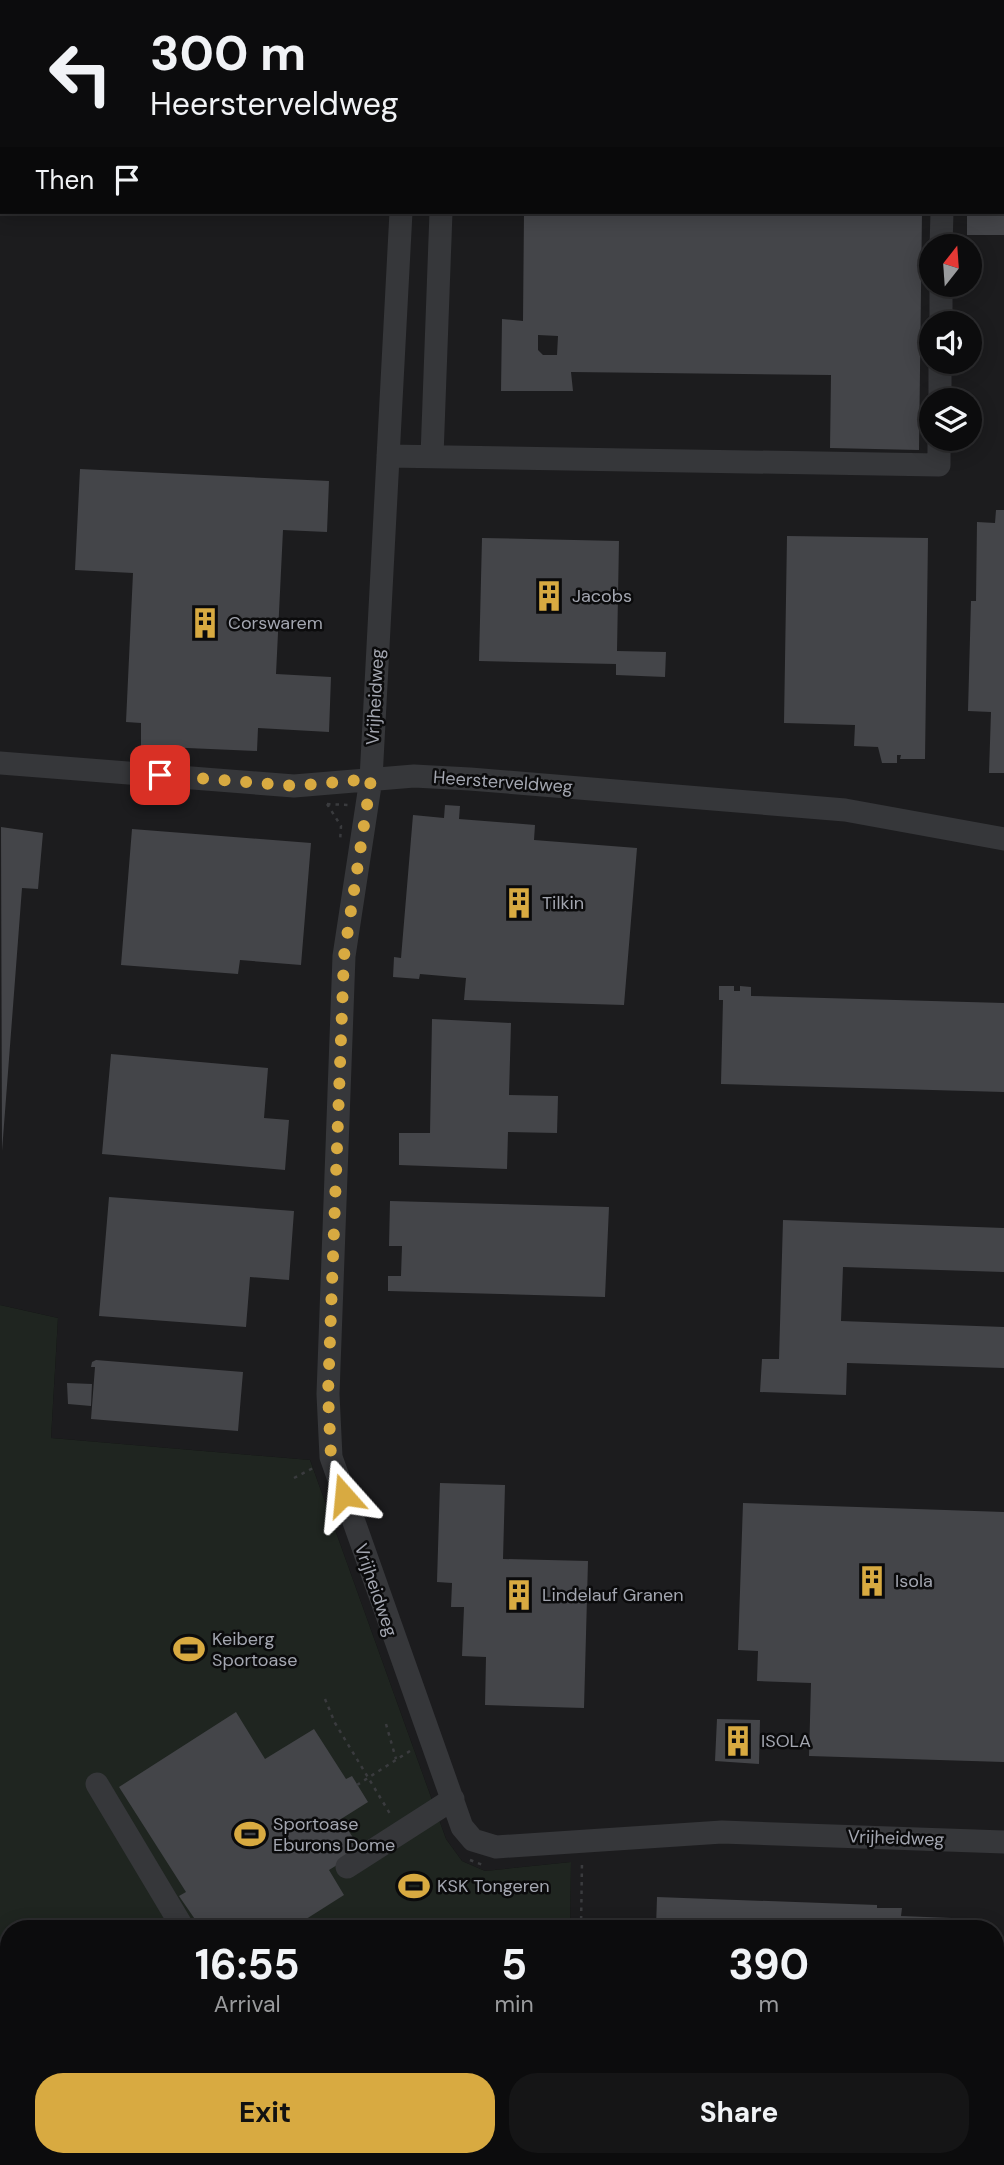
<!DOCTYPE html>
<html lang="en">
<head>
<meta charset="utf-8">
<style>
  body { margin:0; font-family:"DM Sans",sans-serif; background:#151516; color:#f1f3f6; height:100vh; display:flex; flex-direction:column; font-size:26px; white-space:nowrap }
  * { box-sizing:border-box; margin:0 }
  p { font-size:23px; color:#9a9b9d }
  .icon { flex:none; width:38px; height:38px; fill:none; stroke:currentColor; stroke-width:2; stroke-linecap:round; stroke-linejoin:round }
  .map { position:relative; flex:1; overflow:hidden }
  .side { position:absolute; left:0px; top:1920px; width:1004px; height:247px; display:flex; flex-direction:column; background:#0c0c0d; border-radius:28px 28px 0 0; box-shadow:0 4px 18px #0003,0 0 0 2px #2c2c2e }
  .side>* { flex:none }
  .guide { position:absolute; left:0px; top:0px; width:1004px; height:214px; box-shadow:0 4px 18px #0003,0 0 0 2px #2c2c2e; background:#0c0c0d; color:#f1f3f6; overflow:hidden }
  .needle { width:46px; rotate:17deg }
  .controls { position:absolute; left:919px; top:234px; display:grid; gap:14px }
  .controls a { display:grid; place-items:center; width:63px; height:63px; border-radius:50%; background:#0c0c0d; box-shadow:0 4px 18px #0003,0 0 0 2px #2c2c2e; font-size:35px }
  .pin { position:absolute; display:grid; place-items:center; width:60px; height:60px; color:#fff; margin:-30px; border-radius:14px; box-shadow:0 4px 10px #0006 }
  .me { position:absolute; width:77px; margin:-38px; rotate:342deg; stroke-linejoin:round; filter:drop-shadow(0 0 5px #0008) }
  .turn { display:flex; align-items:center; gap:24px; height:147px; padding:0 35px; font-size:32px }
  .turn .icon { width:91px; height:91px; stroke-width:2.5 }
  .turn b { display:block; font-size:49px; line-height:60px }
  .then { display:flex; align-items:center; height:66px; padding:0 35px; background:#0003; gap:14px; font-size:26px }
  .eta { display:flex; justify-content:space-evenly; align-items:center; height:119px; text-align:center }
  .eta b { font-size:42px; font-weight:700; line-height:49px }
  .action { display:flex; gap:14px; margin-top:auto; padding:14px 35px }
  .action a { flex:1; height:80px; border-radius:28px; background:#d8aa41; color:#111; font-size:28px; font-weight:700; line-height:80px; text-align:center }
  .action a+a { background:#151516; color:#f1f3f6 }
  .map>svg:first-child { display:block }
</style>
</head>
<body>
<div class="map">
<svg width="1004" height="2165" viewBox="0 0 1004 2165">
  <rect width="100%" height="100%" fill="#101011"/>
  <path fill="#1c1c1e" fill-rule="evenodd" d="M0 0H1004V2165H869L867 2158H996V1928H570L571 1862 485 1871 462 1861 446 1839 310 1460 51 1438 58 1318 0 1305ZM2 2H1003V212H2ZM931 247H970V285H931ZM931 324H970V362H931ZM931 401H970V439H931Z
    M590 2158H803L724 2165H594Z"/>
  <path fill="#1f2520" d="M0 1305 58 1318 51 1438 310 1460 446 1839 462 1861 485 1871 571 1862 570 1928H9V2158H135L120 2165H13L0 2146Z
    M151 2158H209L192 2165H154Z
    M218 2158H590L594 2165H221Z
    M803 2158H867L869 2165H724Z"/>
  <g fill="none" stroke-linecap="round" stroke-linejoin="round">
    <path stroke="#2f363c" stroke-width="5" d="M870 2158 873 2165
      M724 2165 786 2158"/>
  </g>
  <path fill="#444549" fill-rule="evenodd" d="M524 212H922L919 450 830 448 831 375 571 372 573 391H501L502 319 523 321ZM538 335 558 336 557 355H543L538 350Z
    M967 212H1004V235H967Z
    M80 469 329 481 327 532 283 530 276 674 331 677 329 732 258 728 257 751 141 746V723L126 722 133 573 75 570Z
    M996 510H1004V773H989L991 712 968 711 971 601H976L977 522 995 523Z
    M787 536 928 538 925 759H900L901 755H897V763H882L878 747 854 746 855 725 784 723Z
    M482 538 619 541 617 651 666 652 665 677 616 675V664L479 661Z
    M445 805 460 806 459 819 535 825 534 840 637 848 624 1005 464 1000 466 978 420 974 419 979 393 977 394 957 401 958 413 815 444 818Z
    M1 827 43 833 38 889 22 888 2 1151Z
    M132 829 311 843 301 965 240 960 238 974 121 965Z
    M719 986H734V991H740V986L751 987V996L1004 1003V1092L721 1084 723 1000H719Z
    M432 1019 511 1023 509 1095 558 1096 557 1133 508 1132 507 1169 399 1165V1133H430Z
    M111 1054 268 1068 264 1118 289 1120 285 1170 102 1154Z
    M109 1197 294 1211 289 1280 250 1277 246 1327 99 1316Z
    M390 1201 609 1207 605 1297 388 1291V1276H401L402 1246H389Z
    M783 1220 1004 1228V1272L843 1267 841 1321 1004 1327V1368L847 1363 846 1395 760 1392 762 1359H779Z
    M96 1360 243 1372 238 1431 91 1419 95 1367H91L92 1362Z
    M67 1383 92 1384 91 1406 68 1404Z
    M440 1483 505 1485 503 1559 588 1561 584 1708 485 1705 486 1657 462 1656 464 1607H451L452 1583 437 1582Z
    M743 1503 1004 1512V1762L809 1756 811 1683 757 1681 758 1651 738 1650Z
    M236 1712 265 1759 314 1729 346 1779 352 1776 368 1802 341 1819 361 1850 329 1870 344 1895 292 1928H201L179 1896 186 1892 119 1787Z
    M717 1719 760 1720 759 1764 715 1761Z
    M657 1897 877 1905V1908H902L901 1916 977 1919V1928H656Z
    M321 2158H339L328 2165Z"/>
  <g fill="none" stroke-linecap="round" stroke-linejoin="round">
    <path stroke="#3a3b3e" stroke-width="2.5" stroke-dasharray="3.5 5" stroke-linecap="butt" d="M407 2V0
      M327 804 341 826 340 842
      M327 804 348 805
      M294 1478 315 1467
      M325 1699 335 1723 392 1817
      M386 1724 396 1759
      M357 1785 413 1749
      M470 1860 483 1865
      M581 1928 582 1862
      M600 2158 605 2165"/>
    <path stroke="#36373a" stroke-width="23" d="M588 2V0
      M944 2V0
      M401 212 371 779 344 956 328 1394 331 1457 462 1827 473 1840 496 1847 722 1832 1004 1842
      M941 247 942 212
      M941 324V285
      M940 401V362
      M388 456 939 465V439
      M432 456 441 212
      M0 763 294 786 414 776 470 779 845 810 1004 839
      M97 1784 183 1928
      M347 1867 453 1799
      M0 2069 9 2063"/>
  </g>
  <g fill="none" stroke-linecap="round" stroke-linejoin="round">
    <path stroke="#d8aa41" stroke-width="12" stroke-dasharray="0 21.6" d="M160 775 294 786 371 779 344 956 328 1394 331 1457 344 1495"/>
  </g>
  <defs>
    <symbol id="building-bare" viewBox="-9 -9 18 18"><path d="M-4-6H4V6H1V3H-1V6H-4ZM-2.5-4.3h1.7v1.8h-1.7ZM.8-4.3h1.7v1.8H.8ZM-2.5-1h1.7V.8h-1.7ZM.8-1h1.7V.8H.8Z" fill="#d8aa41" stroke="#0b0b0c" stroke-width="2.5" paint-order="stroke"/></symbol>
    <symbol id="stadium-bare" viewBox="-9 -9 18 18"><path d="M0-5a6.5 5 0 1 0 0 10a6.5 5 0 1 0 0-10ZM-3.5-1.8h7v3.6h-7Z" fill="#d8aa41" stroke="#0b0b0c" stroke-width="2.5" paint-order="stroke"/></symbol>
  </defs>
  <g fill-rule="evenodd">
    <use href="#building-bare" x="527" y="574" width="44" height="44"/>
    <use href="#building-bare" x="183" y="601" width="44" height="44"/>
    <use href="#building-bare" x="497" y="881" width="44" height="44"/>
    <use href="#building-bare" x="850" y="1559" width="44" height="44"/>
    <use href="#building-bare" x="497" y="1573" width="44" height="44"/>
    <use href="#stadium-bare" x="167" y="1627" width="44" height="44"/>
    <use href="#building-bare" x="716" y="1719" width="44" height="44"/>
    <use href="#stadium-bare" x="228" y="1812" width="44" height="44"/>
    <use href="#stadium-bare" x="392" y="1864" width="44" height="44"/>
  </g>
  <g text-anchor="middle" stroke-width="5" stroke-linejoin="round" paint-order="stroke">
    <g font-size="18" fill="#a3a6b0" stroke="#0b0b0c" text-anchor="start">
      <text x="572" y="602">Jacobs</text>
      <text x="228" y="629">Corswarem</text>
      <text x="542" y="909">Tilkin</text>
      <text x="895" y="1587">Isola</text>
      <text x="542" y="1601">Lindelauf Granen</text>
      <text x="212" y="1645">Keiberg<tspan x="212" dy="21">Sportoase</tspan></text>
      <text x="761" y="1747">ISOLA</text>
      <text x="273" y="1830">Sportoase<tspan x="273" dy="21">Eburons Dome</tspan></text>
      <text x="437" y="1892">KSK Tongeren</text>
    </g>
    <g font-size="18" fill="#a3a6b0" stroke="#0b0b0c">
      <text transform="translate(375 697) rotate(-87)" y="6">Vrijheidweg</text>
      <text transform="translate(503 782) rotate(4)" y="6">Heersterveldweg</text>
      <text transform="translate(376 1590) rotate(71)" y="6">Vrijheidweg</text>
      <text transform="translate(896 1838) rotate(2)" y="6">Vrijheidweg</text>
    </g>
  </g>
</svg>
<div class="controls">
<a><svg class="needle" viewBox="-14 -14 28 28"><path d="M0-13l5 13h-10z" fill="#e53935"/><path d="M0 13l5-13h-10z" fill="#9a9b9d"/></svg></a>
<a><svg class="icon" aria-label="sound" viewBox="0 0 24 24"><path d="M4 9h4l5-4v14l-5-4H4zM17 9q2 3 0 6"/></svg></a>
<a><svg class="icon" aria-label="layers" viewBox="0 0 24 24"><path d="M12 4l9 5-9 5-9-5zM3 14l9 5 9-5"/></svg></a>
</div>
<div class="pin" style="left:160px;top:775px;background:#d93025"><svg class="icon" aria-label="arrive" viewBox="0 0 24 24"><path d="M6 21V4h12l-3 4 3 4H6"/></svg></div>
<svg class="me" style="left:344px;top:1495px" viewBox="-20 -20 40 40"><path d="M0-17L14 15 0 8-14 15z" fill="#d8aa41" stroke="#fff" stroke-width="4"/></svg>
<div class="guide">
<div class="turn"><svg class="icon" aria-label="left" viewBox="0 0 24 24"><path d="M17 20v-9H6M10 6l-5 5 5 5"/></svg><div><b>300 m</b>Heersterveldweg</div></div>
<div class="then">Then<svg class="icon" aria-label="arrive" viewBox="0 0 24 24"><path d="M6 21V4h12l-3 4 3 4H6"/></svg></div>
</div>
<section class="side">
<div class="eta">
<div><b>16:55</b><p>Arrival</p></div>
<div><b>5</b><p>min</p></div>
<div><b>390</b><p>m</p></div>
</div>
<div class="action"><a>Exit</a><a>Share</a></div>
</section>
</div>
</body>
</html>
